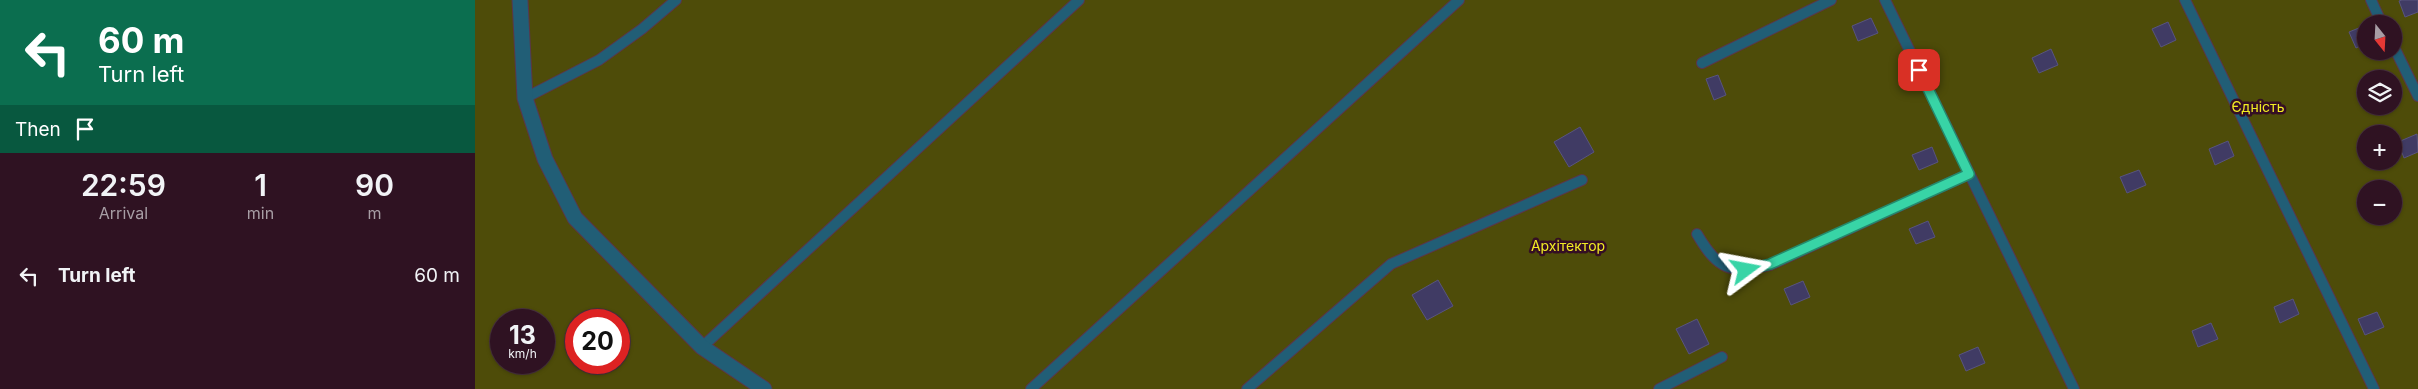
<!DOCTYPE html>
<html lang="en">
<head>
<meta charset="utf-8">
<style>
  body { margin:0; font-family:Inter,sans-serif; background:#371b2a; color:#f1f3f6; height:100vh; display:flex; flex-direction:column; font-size:19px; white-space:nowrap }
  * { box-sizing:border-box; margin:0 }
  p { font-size:16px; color:#a79ea5 }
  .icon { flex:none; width:28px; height:28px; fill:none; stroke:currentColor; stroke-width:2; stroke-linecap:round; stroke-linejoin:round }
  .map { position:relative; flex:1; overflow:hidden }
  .panel { display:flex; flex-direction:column; background:#2f1222; width:475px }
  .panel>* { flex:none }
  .hud { background:#0b6e4f; color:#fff; overflow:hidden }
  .needle { width:32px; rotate:162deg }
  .fabs { position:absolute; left:1882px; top:15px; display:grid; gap:10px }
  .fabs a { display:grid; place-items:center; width:45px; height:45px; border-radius:50%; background:#2f1222; box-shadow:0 1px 4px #0004,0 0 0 1px #4a3240; font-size:25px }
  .speed { position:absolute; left:15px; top:309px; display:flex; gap:10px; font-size:25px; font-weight:700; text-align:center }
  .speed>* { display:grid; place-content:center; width:65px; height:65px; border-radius:50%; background:#2f1222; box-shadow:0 1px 4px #0004,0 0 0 1px #4a3240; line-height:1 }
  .speed small { font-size:12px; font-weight:400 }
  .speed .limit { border:8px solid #d22; background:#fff; color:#111 }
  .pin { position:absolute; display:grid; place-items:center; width:42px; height:42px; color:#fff; margin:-21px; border-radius:10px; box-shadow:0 2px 8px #0006 }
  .me { position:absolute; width:55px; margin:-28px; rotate:77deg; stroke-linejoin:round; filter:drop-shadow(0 0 4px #0008) }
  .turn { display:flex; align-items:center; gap:18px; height:105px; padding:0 15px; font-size:22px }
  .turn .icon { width:65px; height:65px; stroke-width:2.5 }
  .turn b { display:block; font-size:35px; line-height:42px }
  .then { display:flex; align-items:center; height:48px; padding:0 15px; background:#0003; gap:10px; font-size:19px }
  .eta { display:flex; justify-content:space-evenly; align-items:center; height:85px; text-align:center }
  .eta b { font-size:30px; font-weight:600; line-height:35px }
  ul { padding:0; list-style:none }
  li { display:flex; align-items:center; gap:15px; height:75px; padding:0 15px }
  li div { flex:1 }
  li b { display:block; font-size:19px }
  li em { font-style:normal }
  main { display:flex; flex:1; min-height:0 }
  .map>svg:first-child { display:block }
</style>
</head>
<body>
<main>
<section class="panel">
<div class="hud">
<div class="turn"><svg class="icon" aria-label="left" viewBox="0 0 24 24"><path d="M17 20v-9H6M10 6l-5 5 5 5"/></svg><div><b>60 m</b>Turn left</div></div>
<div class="then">Then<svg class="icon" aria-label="arrive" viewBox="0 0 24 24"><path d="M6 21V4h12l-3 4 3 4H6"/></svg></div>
</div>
<div class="eta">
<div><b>22:59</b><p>Arrival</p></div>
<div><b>1</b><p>min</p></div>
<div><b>90</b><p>m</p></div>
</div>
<ul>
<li><svg class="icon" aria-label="left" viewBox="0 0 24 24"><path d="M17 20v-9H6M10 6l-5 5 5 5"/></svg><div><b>Turn left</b></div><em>60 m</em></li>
</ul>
</section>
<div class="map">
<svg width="1943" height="389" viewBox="0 0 1943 389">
  <rect width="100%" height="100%" fill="#3f182d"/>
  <path fill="#4e4c09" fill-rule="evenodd" d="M0 0H1943V389H0ZM1891 24H1919V51H1891ZM1891 79H1919V106H1891ZM1891 134H1919V161H1891ZM1891 189H1919V216H1891ZM26 320H69V362H26ZM101 320H144V362H101Z"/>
  <path fill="#403b64" stroke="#58547f" d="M1927 0H1943V12L1930 17 1924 1Z
    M1396 18 1403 33 1383 41 1377 26Z
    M1693 22 1701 40 1686 47 1677 29Z
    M1891 25V43L1881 48 1874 32Z
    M1576 49 1583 65 1564 73 1557 58Z
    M1243 75 1251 95 1239 100 1231 79Z
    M1105 127 1119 152 1094 167 1079 142Z
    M1942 134 1943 152 1929 158 1923 142Z
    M1753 141 1759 156 1740 165 1734 149Z
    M1457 147 1463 162 1444 170 1437 155Z
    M1664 170 1671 185 1652 193 1645 177Z
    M1453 221 1460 237 1441 244 1434 229Z
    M963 280 978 306 952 320 937 295Z
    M1328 281 1335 297 1316 305 1309 289Z
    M1818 299 1824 314 1805 323 1799 307Z
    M1902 312 1909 327 1890 335 1883 319Z
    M1222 319 1234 344 1214 354 1201 329Z
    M1736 323 1743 339 1723 347 1717 331Z
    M1503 347 1510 363 1491 371 1484 355Z"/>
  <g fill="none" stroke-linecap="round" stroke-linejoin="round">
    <defs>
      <path id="lane" d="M1410 0 1599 389
        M1710 0 1899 389
        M1896 0 1907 24
        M1919 47 1943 96
        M1227 63 1356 0
        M50 98 124 60 167 29 201 0
        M1222 234C1243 270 1255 274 1295 265L1494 174
        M227 347 604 0
        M556 389 984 0
        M772 389 916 264 1107 180
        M1184 389 1247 357"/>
      <path id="street" d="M45 0 50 98 70 159 100 218 227 347 289 389"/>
    </defs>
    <use href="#lane" stroke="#5b364a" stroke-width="12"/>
    <use href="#street" stroke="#5b364a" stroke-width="17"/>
    <use href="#lane" stroke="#215e76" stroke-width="10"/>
    <use href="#street" stroke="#215e76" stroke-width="15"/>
  </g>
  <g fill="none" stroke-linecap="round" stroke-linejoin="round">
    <defs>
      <path id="route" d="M1271 270 1295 264 1494 174 1444 70"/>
    </defs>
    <use href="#route" stroke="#248a6c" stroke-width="12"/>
    <use href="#route" stroke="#38d4a6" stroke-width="9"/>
  </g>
  <g text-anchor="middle" stroke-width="5" stroke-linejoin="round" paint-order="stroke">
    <g font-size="14" fill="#f2ed23" stroke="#340e24">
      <text x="1783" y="112">Єдність</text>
      <text x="1093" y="251">Архітектор</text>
    </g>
  </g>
</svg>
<div class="fabs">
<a><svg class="needle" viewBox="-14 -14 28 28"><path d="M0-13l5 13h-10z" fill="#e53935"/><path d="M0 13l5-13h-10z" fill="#a79ea5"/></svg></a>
<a><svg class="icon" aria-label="layers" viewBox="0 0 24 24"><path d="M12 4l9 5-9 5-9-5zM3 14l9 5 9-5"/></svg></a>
<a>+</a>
<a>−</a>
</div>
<div class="speed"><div>13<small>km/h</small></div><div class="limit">20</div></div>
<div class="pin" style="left:1444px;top:70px;background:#d93025"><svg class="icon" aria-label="arrive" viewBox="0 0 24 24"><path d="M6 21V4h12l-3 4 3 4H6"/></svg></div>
<svg class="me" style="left:1271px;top:270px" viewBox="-20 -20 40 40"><path d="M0-17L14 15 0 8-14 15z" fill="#38d4a6" stroke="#fff" stroke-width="4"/></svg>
</div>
</main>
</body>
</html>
